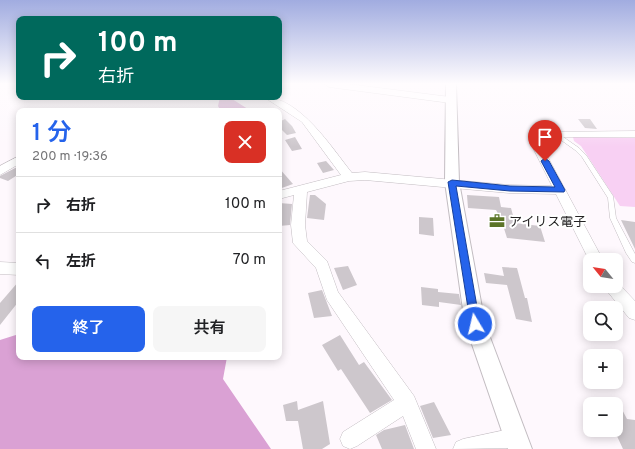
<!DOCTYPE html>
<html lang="ja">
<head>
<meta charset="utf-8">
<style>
  body { margin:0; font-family:Overpass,"Noto Sans JP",sans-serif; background:#f6f6f6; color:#202124; height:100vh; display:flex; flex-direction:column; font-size:15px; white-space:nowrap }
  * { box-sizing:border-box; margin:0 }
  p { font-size:13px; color:#757577 }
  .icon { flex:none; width:22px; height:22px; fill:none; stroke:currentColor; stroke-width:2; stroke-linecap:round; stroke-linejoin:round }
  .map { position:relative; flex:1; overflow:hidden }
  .panel { position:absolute; left:16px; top:108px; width:266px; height:252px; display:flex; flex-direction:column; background:#fff; border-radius:8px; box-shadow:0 2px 10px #0003 }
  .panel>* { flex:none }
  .guide { position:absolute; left:16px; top:16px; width:266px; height:84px; border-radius:8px; box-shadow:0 2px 10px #0003; background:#00695c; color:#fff; overflow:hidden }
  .needle { width:26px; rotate:300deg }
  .fabs { position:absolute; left:583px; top:253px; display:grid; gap:8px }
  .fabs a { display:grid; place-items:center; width:40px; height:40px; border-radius:8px; background:#fff; box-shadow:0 2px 10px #0003; font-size:20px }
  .pin { position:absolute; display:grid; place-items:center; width:34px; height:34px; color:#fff; margin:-41px -17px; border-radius:50% 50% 50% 0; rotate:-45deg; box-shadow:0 0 4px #0007 }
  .pin .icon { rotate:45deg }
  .me { position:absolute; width:44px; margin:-22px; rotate:351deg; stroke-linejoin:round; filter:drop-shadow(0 0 3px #0008) }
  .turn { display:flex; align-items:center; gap:14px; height:84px; padding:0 16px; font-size:18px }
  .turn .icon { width:52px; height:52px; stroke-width:2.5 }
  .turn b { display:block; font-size:28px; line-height:34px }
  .round { display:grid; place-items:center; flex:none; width:42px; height:42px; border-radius:8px; background:#f6f6f6 }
  .head { display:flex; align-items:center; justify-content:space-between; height:68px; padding:0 16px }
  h1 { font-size:24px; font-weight:600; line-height:30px; color:#2563eb }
  .primary-button { display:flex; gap:8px; margin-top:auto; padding:8px 16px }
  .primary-button a { flex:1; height:46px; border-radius:8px; background:#2563eb; color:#fff; font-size:16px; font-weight:600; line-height:46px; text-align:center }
  .primary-button a+a { background:#f6f6f6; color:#202124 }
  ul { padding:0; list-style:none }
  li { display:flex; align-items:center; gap:12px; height:56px; padding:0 16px; border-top:1px solid #e0e0e0 }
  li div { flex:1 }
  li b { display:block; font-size:15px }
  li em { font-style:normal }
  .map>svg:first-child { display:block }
</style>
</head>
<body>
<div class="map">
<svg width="635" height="449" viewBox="0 0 635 449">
  <rect width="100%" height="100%" fill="#fef8fd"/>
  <path fill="#f8d0f3" d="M573 137 635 138V207L620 206 581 146 574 141Z"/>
  <path fill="#daa1d4" d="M220 97H229L251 111H221L218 106Z
    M19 334V357H227L223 379 271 449H0V340Z"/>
  <path fill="#cdc7cc" d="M285 119 292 126 296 133 287 135 279 127V122Z
    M578 119H590L597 129 585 128Z
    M295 137 302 149 292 151 285 140Z
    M326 161 334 170 323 173 317 163Z
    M19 166V174L8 181 0 178V176Z
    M279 168 293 184 279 189Z
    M310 195H315L326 204 324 220 307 218Z
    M467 195 499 197 501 207 511 208 515 223 540 226 545 242 507 238 501 219 496 210 468 208Z
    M279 203 292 204 290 225 279 226Z
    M419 217 433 218 434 236 419 234Z
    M621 220 635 222V249Z
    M348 266 357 285 343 290 334 268Z
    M502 267 517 268 525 298H527L532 322 516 319 507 285 486 283 484 273 504 276Z
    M19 281V301L0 325V303Z
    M421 287 438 289V292L459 294 461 305 439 302V307L422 305Z
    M322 290 332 316 314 318 308 293Z
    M340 335 359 365 364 362 392 400 370 413 341 369 338 371 322 345Z
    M616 398 627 419 635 420V449H623L616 434Z
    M297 401 298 410 323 401 330 444 322 449H303L298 421H286L283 405Z
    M434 402 451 435 433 438 420 406Z
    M405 425 414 449H382L376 435 384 430Z"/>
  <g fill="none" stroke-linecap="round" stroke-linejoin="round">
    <defs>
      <path id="service" d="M556 132 579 148 586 155 613 196 616 218 635 254V263L632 262 626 253 610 218 608 198 582 157 575 150 554 135 553 134Z"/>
      <path id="minor" d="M325 84H348L450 97 454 100 450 103 329 87Z
        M264 97C300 97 331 147 352 173L365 172 509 185 552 186 534 150 535 141 550 132 635 131V137H562L553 138 544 144V150L603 260H590V262L556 194 509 193 365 180 349 181 307 192 305 225 307 241 327 261 338 292 414 396 436 449H416L403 416 357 446 350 449 343 446 340 439 343 432 394 400 327 300 316 268 293 243 291 225 294 195 279 199V191L341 175 302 122Z
        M19 156V164L0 175V166Z
        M0 262 19 263V275L0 274Z
        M616 281 635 301V320L629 318 607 291 605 286H616Z
        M515 428 522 431 525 438 522 445 515 448 453 449 456 442 463 439Z"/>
      <path id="tertiary" d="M446 84H456L459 182 485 324 532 449H508L465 324 445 182Z"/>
    </defs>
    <use href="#service" stroke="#c3bdc2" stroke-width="1"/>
    <use href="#minor" stroke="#c3bdc2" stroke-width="1"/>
    <use href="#tertiary" stroke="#c3bdc2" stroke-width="2"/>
    <use href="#service" fill="#fff" fill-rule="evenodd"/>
    <use href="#minor" fill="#fff" fill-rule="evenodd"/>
    <use href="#tertiary" fill="#fff" fill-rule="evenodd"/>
  </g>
  <linearGradient id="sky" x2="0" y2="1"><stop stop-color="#a1ace0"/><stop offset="0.57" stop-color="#fffcfe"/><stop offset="1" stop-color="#fffcfe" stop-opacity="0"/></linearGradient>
  <rect width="635" height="147" fill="url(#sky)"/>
  <path fill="#2563eb" stroke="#184099" d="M545 158 549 161 565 190 564 192 510 191 456 186 480 324 479 327 475 329 471 327 448 182 452 180 510 186 555 187 541 161Z"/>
  <defs>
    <symbol id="office-bare" viewBox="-9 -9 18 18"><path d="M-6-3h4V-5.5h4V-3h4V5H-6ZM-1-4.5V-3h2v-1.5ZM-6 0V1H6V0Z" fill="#5b7427" stroke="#fff" stroke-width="2.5" paint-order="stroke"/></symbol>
  </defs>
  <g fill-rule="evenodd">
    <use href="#office-bare" x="486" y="210" width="22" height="22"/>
  </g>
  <g text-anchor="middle" stroke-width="4" stroke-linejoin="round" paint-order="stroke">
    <g font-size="13" fill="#252324" stroke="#fff" text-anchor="start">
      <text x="509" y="226">アイリス電子</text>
    </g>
  </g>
</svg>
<div class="fabs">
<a><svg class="needle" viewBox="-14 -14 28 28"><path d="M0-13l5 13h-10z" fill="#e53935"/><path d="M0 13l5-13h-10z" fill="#757577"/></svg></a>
<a><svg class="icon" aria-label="search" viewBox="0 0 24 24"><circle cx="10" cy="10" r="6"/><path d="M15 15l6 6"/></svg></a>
<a>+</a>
<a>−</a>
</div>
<div class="pin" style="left:545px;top:161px;background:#d93025"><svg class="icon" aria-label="arrive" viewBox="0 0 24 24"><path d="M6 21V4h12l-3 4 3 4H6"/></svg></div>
<svg class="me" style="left:475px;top:324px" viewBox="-20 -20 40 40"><circle r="17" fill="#2563eb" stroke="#fff" stroke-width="3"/><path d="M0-11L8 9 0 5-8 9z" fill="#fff"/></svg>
<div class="guide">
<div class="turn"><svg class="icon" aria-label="right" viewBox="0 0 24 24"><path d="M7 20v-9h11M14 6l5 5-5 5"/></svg><div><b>100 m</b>右折</div></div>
</div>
<section class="panel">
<div class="head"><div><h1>1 分</h1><p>200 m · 19:36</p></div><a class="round" style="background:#d93025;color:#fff"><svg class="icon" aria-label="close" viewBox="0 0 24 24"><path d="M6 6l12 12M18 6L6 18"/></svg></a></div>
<ul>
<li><svg class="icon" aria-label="right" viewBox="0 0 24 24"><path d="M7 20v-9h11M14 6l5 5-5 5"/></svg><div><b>右折</b></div><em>100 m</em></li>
<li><svg class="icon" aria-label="left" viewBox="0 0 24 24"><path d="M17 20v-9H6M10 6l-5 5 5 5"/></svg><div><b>左折</b></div><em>70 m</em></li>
</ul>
<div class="primary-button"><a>終了</a><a>共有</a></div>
</section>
</div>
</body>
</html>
